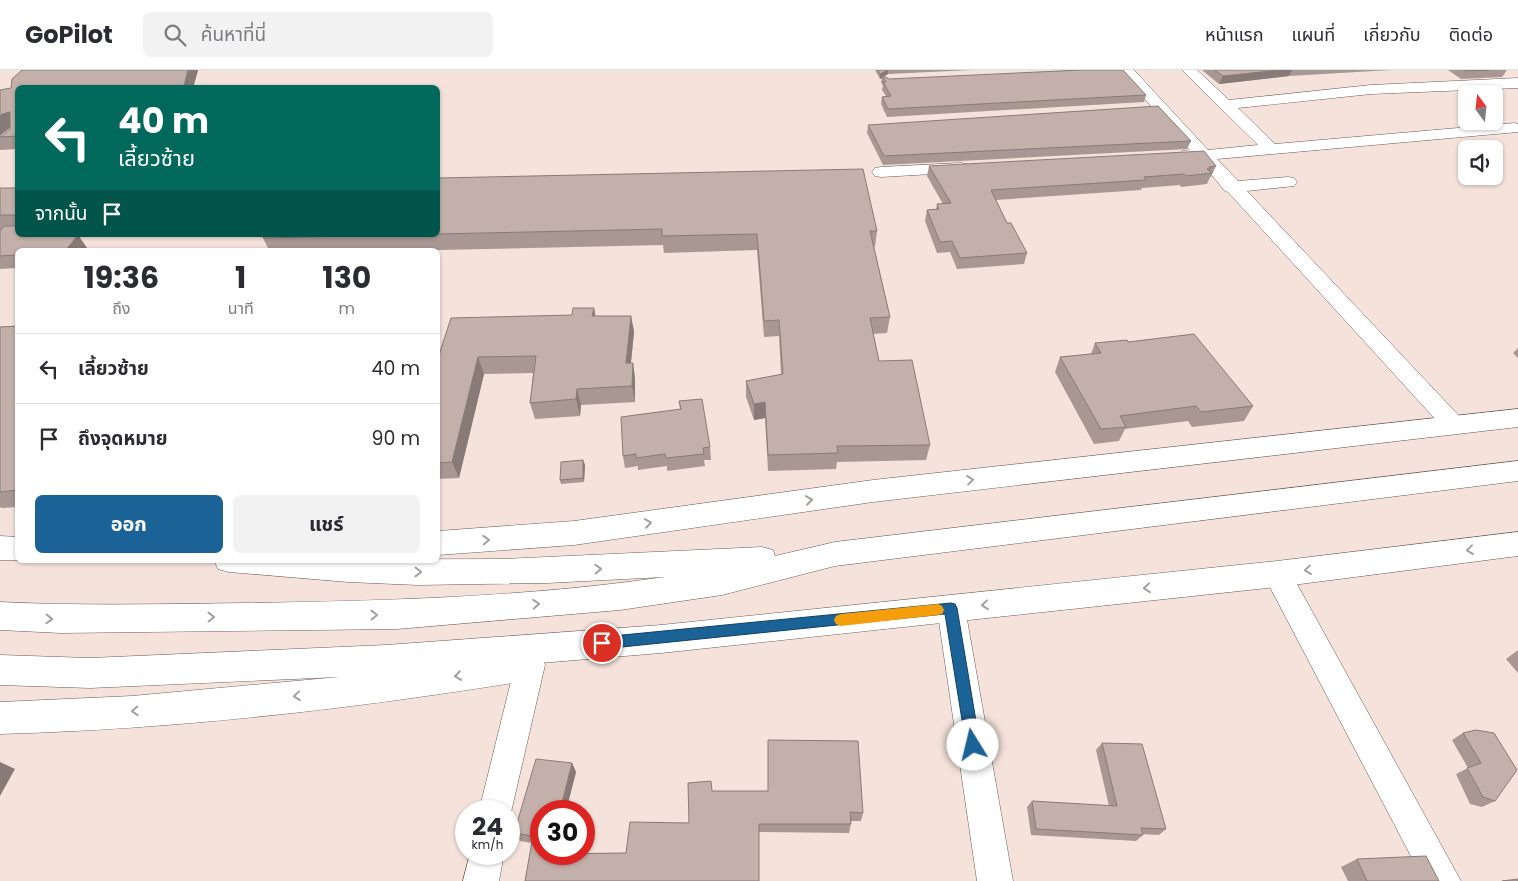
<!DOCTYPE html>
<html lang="th">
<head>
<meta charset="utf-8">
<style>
  body { margin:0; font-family:Poppins,"Noto Sans Thai",sans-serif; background:#f2f2f3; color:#2b2b33; height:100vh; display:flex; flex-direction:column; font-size:19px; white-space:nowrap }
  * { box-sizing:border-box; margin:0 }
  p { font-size:16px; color:#7c7c81 }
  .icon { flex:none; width:28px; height:28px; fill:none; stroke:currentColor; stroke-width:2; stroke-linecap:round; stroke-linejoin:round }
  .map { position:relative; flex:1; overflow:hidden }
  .details { position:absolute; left:15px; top:178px; width:425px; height:315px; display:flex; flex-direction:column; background:#fff; border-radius:8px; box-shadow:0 1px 4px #0004 }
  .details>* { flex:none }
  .hud { position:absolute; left:15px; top:15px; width:425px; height:152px; border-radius:8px; box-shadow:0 1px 4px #0004; background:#00695c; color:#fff; overflow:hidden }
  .needle { width:32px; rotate:345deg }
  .fabs { position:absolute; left:1458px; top:15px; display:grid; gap:10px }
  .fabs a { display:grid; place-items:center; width:45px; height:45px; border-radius:8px; background:#fff; box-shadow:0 1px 4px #0004; font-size:25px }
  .speed { position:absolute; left:455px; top:730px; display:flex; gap:10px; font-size:25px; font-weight:700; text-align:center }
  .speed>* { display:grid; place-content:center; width:65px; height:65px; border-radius:50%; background:#fff; box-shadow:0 1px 4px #0004; line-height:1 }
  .speed small { font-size:12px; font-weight:400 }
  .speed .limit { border:8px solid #d22; background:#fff; color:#111 }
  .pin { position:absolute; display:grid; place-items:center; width:42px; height:42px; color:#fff; margin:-21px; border:2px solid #fff; border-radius:50%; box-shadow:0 1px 5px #0007 }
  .me { position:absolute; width:55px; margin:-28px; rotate:351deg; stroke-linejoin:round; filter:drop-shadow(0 0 4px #0008) }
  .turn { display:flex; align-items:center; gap:18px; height:105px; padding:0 20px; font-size:22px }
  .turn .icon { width:65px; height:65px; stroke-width:2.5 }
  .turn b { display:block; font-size:35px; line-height:42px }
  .then { display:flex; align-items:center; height:48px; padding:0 20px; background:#0003; gap:10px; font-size:19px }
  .eta { display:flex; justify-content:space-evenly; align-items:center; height:85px; text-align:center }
  .eta b { font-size:30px; font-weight:700; line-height:35px }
  .cta { display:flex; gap:10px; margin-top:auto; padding:10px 20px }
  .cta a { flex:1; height:58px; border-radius:8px; background:#1b6296; color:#fff; font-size:20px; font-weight:700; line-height:58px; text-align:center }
  .cta a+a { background:#f2f2f3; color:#2b2b33 }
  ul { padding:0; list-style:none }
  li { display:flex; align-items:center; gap:15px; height:70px; padding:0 20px; border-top:1px solid #e1e1e2 }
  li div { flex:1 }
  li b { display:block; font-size:19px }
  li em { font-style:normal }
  header { display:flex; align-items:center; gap:30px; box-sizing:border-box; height:70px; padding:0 25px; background:#fff; border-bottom:1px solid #e1e1e2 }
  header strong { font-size:24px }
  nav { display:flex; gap:28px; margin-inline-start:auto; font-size:18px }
  .search { width:350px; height:45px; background:#f2f2f3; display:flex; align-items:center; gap:12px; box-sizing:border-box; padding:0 18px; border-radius:8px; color:#7c7c81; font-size:19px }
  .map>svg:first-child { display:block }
</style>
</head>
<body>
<header>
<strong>GoPilot</strong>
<div class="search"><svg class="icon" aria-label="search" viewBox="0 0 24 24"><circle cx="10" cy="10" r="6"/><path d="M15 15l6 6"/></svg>ค้นหาที่นี่</div>
<nav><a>หน้าแรก</a><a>แผนที่</a><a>เกี่ยวกับ</a><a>ติดต่อ</a></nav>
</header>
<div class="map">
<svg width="1518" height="811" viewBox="0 0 1518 811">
  <rect width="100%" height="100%" fill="#f5e2db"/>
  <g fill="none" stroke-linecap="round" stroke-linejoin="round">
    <defs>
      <path id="minor" d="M1119 0H1134L1208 80 1258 75 1182 0H1197L1229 30 1371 15 1518 8V18L1371 24 1238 38 1275 74 1515 53 1518 54V62L1217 89 1238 111 1288 107 1294 108 1297 112 1294 116 1247 121 1462 349 1466 355 1462 361 1454 364 1446 361 1228 122 1225 121 1199 90 1182 89 1180 85 1182 81 1190 80Z
        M961 93 967 94 970 98 967 102 881 107 875 106 872 102 875 98 881 97Z
        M1277 492 1287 496 1461 811H1424L1263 504 1267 496Z
        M951 526 961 529 965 538 1013 811H977L937 538 941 529Z
        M530 581 541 585 545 595 509 751V741H479L515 595 519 585Z
        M470 784H504L499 811H463Z"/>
      <path id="trunk" d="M1518 339V357L873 432 574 475 438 485V461L574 451 873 410Z
        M1518 391V411L835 496 722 525 620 540 397 559 61 563 0 560V532C82 536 164 534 246 533 386 531 526 527 665 507L547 513 418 515 348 512 229 502 218 499 214 490 504 489 762 477 773 480 775 486 835 472Z
        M1518 462V486L1277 517 661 583 540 593 541 596 537 607 525 611C351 639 177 659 0 664V632L132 626 339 607 90 618 0 615V585L90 588 386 575 661 555 1277 491Z
        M0 466 18 467V490H21H0Z"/>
    </defs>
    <use href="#minor" stroke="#695953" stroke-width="1"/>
    <use href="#trunk" stroke="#695953" stroke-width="1"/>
    <use href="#minor" fill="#fff" fill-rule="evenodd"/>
    <use href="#trunk" fill="#fff" fill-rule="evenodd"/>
  </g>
  <path fill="#a89792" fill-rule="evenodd" d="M22 0H198L193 18H18V79L0 80V20L11 18ZM10 57V59L2 66H0Z
    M875 0H972L888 4 884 6 889 9 1146 25 1144 32 887 47 881 34 882 27 886 26 882 20 883 16 881 12 882 8 880 9Z
    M1202 0H1391L1289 6 1219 14Z
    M1448 0H1507L1502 7 1461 9Z
    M868 55 1191 71 1187 79 883 95 867 63Z
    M929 96H1216L1211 107H1210L1207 114 1181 117 1180 115 1142 118 1141 120 996 130 1007 153 1027 183 1024 194 957 199 950 182 937 183 925 151 927 140 936 139 937 134H943L927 106Z
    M438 108 877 161 875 177H874L890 247 887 263 873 264 879 291 930 375 926 390 837 392 836 399 768 401 765 348 754 350 746 327V311L781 305 779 266 764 267 757 180 664 183 663 175 438 180H269L263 168 264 165H438Z
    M0 118H18V165H78L87 178 18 180V198L0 199Z
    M594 238 595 246H631L634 262 631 293H633L635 309V332L581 335 580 346 535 349 530 333 533 303 484 304 459 408 438 409V288L572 245Z
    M18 256V437L2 438 0 437V257Z
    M1128 272 1253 336 1244 351 1192 357 1188 351 1125 359 1119 371 1094 374 1055 302 1060 287 1091 284 1095 273Z
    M1518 278V288L1513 283Z
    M679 331 710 377 711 390H704L705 396 667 401V396L638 400V396L625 398 623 386 680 339Z
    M583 390 585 395 584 412 561 414 560 410Z
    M1518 580V603L1506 589Z
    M1476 660 1495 731 1482 737 1470 734 1456 704 1468 698 1452 670 1463 663Z
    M1102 673 1166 759 1159 765 1142 764 1143 765 1136 771 1031 765 1027 737 1032 731 1109 736 1096 680Z
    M572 693 576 702 566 741H541V784L626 783 689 753 713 721 863 743 861 751H851V754L849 763 759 762 525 811 532 773 520 771 514 763Z
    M1357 789 1439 811H1348L1341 797Z"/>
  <path fill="#887b77" d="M188 0H198L193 18H185L184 16Z
    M888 0V4L883 7 882 5V8L880 9V4Z
    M1280 0H1292L1289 6 1219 14 1223 6Z
    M10 42 11 57 0 66V46L2 44Z
    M52 165H68L70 167 50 166Z
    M78 165 87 178 85 180H66Z
    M594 238 597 254 592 246Z
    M631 246 634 262 629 310 626 293Z
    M478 287 484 304 459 408 452 392Z
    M633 293 635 309V332L632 316Z
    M577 319 581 335 580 346 576 329Z
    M765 332V348L754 350V334Z
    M583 390 585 395 584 412 583 408Z
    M0 692 15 699 0 726Z
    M572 693 576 702 566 741H560Z"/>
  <path fill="#c3b0aa" stroke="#887b77" d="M22 0H188L184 16H191L190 18H18V66L0 67 2 66 10 59V42L2 44 0 46V20L11 18 12 9Z
    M878 0H888L880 4Z
    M1081 0H1123L1146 25 888 39 882 27 891 26 883 12H886L882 5 889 9Z
    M1214 0H1280L1223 6Z
    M1464 0H1489L1466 1Z
    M1158 36 1191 71 884 86 868 55Z
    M1204 81 1216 96 1209 97 1210 99H1207L1212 103 1186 106 1184 104 1144 107 1146 110 991 120 1007 153H1011L1027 183 960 188 952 171 940 172 927 140 939 139 937 134 951 133 929 96Z
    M863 99 877 161H870L890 247 870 248 879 291 912 290 930 375 837 376 838 383 768 385 765 332 754 334 746 311 783 304 779 250 764 251 757 164 662 166V159L438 164V108Z
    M0 118H18V145H0Z
    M4 156H18V165H52L50 166 78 165 66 180H18V185L0 186V161Z
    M264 165H389L263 168Z
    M573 238H594L592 246H631L626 293H633L632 316 577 319 576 329 530 333 536 286 478 287 452 392 438 393V288L451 248 572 245Z
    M18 256V420L0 422V257Z
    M1194 264 1253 336 1201 342 1196 336 1120 346 1126 357 1101 359 1060 287 1101 283 1095 273 1127 270 1128 272Z
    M702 329 710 377 703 378 704 384 666 388 665 384 636 388V384L623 386 621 347 681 339 679 331Z
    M583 390V408L560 410 561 392Z
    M1476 660 1494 663 1517 700 1495 731 1483 727 1467 698 1481 693 1463 663Z
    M768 670 858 671 863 743 850 742 851 754H759V811H525L533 766 514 763 536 689 572 693 560 741H541V784L626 783 630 752 689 753 688 713 711 711 712 721H768Z
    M1102 673 1142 674 1166 759 1141 758 1143 765 1036 759 1032 731 1117 736Z
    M1426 786 1439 811H1367L1357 789Z
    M1518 809V811H1502Z"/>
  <defs><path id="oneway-chevron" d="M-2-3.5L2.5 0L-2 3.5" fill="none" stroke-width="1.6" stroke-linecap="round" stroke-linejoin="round" transform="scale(1.25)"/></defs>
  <g stroke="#a2a09f">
    <use href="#oneway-chevron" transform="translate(970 410) rotate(-7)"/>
    <use href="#oneway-chevron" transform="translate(809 430) rotate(-8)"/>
    <use href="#oneway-chevron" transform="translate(648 453) rotate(-8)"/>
    <use href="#oneway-chevron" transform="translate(486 470) rotate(-4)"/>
    <use href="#oneway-chevron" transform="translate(1470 480) rotate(173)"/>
    <use href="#oneway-chevron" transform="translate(598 499) rotate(-2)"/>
    <use href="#oneway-chevron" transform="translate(1308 500) rotate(173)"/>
    <use href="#oneway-chevron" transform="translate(418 502) rotate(1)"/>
    <use href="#oneway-chevron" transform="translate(1147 518) rotate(174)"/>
    <use href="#oneway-chevron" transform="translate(536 534) rotate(-5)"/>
    <use href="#oneway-chevron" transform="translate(985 535) rotate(174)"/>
    <use href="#oneway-chevron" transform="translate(374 545) rotate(-1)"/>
    <use href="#oneway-chevron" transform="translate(211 547) rotate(-1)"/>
    <use href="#oneway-chevron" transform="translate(49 549) rotate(2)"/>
    <use href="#oneway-chevron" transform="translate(458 606) rotate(171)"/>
    <use href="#oneway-chevron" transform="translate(297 626) rotate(174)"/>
    <use href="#oneway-chevron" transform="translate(135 641) rotate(177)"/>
  </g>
  <path fill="#1b6296" stroke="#124062" d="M951 533 955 534 957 538 980 675 978 680 973 682 968 680 966 675 945 544 602 579 598 578 596 573 598 569 602 567Z"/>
  <path fill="#f59e0b" d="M938 534 942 536 944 540 942 544 938 545 841 556 836 554 834 550 836 546 841 544Z"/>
</svg>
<div class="fabs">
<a><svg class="needle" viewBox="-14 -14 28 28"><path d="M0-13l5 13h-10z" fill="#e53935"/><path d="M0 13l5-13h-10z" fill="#7c7c81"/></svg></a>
<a><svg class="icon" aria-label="sound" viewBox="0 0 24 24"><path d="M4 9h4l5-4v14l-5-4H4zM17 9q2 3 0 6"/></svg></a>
</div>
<div class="speed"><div>24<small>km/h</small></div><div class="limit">30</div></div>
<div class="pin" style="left:602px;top:573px;background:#d93025"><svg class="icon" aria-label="arrive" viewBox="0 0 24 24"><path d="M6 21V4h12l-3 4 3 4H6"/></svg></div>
<svg class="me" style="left:973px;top:675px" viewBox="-20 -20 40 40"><circle r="19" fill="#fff"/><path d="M0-13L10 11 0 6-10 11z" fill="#1b6296"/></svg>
<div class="hud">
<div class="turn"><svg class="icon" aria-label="left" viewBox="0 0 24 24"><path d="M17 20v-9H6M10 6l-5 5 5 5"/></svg><div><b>40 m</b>เลี้ยวซ้าย</div></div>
<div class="then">จากนั้น<svg class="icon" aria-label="arrive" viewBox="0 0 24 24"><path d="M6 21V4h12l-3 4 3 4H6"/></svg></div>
</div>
<section class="details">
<div class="eta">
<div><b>19:36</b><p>ถึง</p></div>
<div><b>1</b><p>นาที</p></div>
<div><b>130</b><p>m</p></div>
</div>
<ul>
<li><svg class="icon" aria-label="left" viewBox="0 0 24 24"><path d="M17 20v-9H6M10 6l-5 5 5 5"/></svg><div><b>เลี้ยวซ้าย</b></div><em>40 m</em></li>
<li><svg class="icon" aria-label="arrive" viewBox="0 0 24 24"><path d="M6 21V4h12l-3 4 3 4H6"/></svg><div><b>ถึงจุดหมาย</b></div><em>90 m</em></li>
</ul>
<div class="cta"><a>ออก</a><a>แชร์</a></div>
</section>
</div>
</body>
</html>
